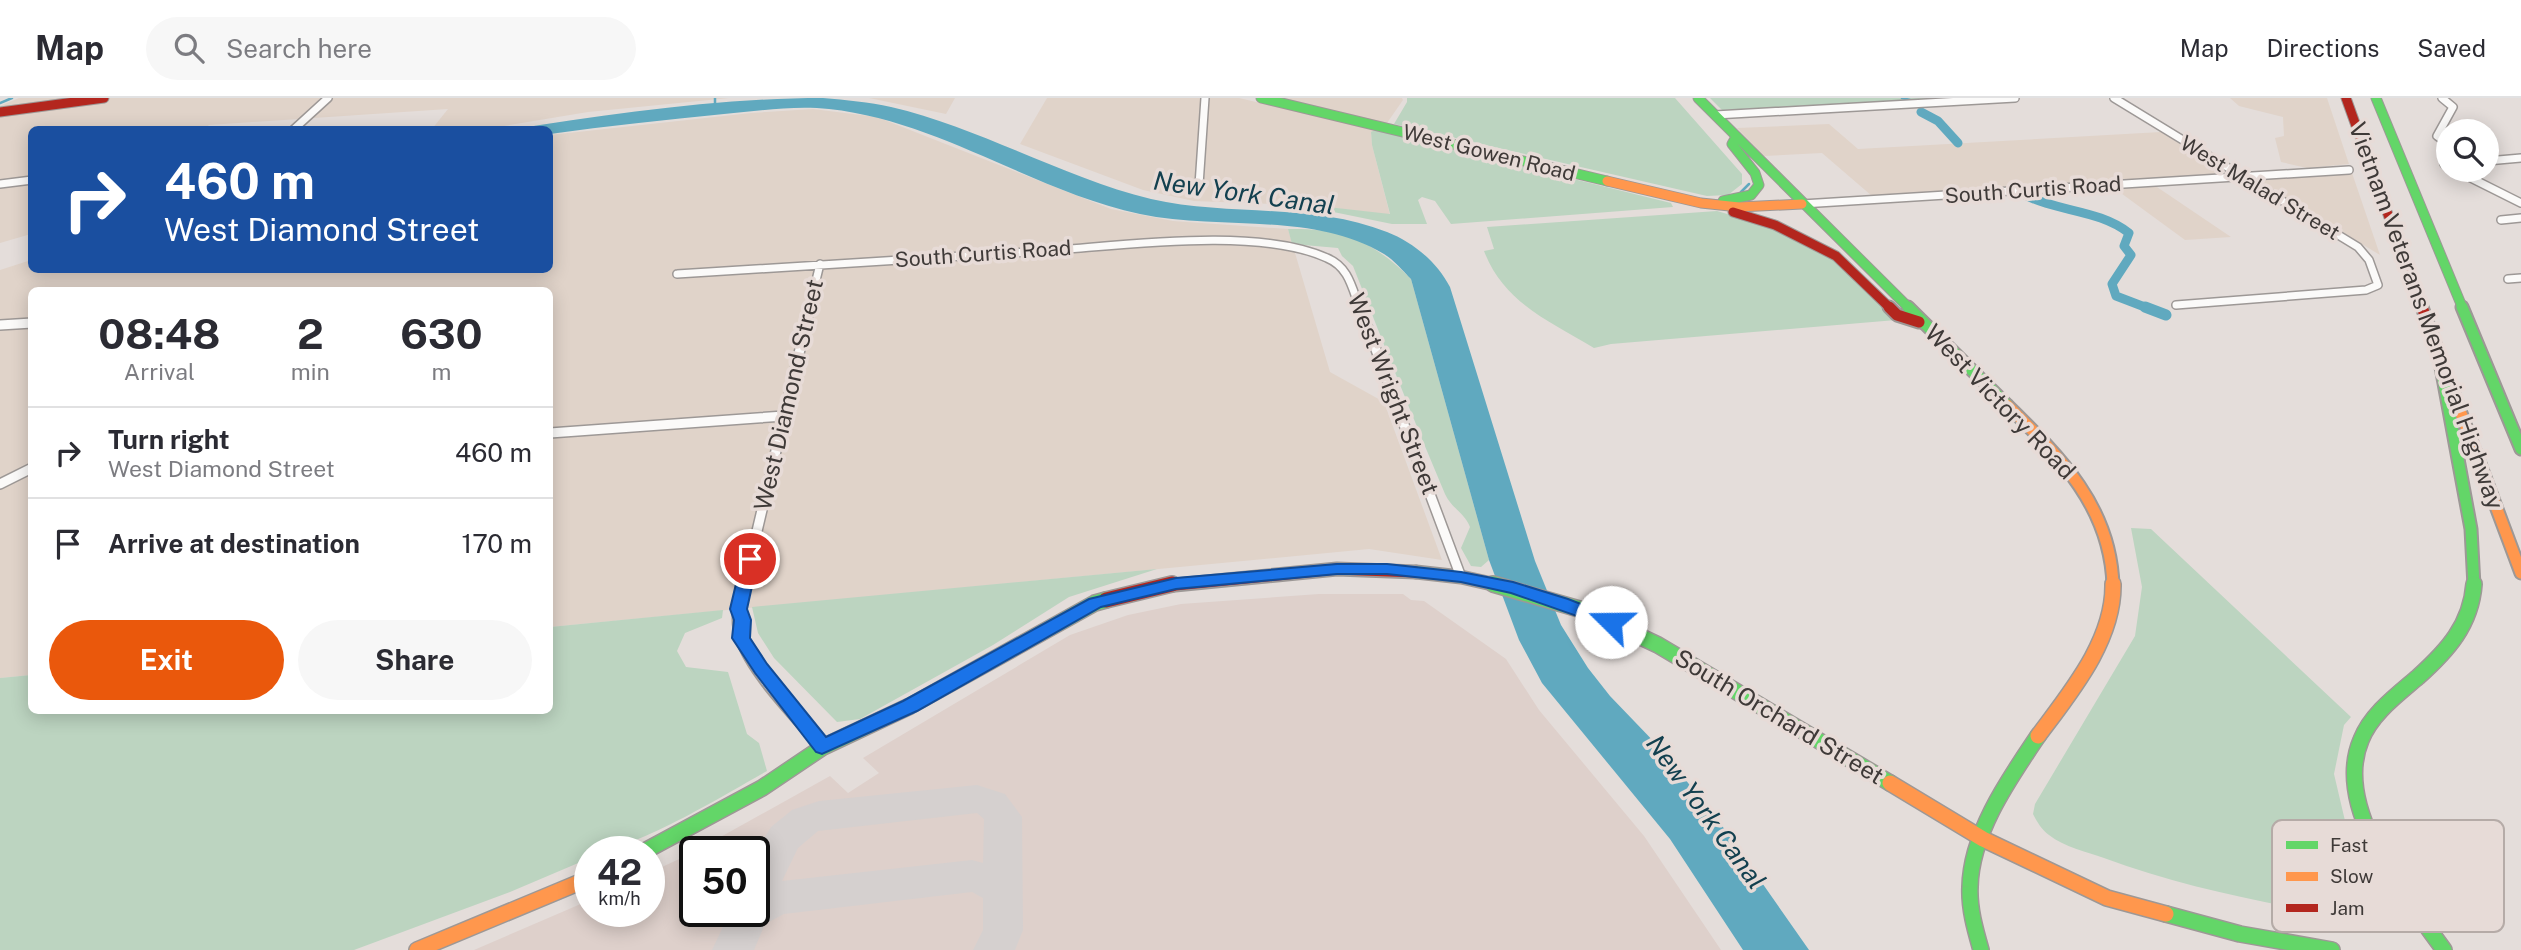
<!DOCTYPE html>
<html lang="en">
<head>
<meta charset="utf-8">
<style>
  body { margin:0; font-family:"Public Sans",sans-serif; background:#f7f7f7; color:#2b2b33; height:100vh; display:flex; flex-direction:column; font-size:26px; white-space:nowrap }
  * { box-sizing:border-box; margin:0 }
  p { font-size:23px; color:#7c7c81 }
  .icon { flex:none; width:38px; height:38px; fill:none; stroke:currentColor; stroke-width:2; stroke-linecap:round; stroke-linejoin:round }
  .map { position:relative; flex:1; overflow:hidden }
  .side { position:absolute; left:28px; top:189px; width:525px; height:427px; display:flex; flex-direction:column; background:#fff; border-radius:10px; box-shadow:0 4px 18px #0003 }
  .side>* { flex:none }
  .hud { position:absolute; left:28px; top:28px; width:525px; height:147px; border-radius:10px; box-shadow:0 4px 18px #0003; background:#1a4fa0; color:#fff; overflow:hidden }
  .fabs { position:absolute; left:2436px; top:21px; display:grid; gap:14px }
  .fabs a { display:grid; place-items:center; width:63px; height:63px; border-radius:50%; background:#fff; box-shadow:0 4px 18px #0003; font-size:35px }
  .speed { position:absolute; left:574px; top:738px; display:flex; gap:14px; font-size:35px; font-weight:700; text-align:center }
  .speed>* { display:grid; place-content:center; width:91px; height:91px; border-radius:50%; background:#fff; box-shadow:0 4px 18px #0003; line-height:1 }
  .speed small { font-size:18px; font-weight:400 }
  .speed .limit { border:4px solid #111; border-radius:10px; background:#fff; color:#111 }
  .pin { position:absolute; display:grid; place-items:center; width:60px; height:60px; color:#fff; margin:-30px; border:4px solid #fff; border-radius:50%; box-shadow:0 2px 7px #0007 }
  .me { position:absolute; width:77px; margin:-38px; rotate:292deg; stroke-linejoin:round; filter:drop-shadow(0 0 5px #0008) }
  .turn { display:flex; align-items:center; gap:24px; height:147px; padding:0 21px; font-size:32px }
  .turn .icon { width:91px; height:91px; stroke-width:2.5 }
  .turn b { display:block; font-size:49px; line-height:60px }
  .eta { display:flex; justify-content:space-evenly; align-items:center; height:119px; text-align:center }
  .eta b { font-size:42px; font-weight:700; line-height:49px }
  .primary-button { display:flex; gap:14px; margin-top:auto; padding:14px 21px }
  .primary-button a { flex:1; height:80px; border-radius:42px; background:#ea580c; color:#fff; font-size:28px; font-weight:700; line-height:80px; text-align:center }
  .primary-button a+a { background:#f7f7f7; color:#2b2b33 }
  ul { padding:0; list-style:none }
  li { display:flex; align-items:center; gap:21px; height:91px; padding:0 21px; border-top:2px solid #e1e1e2 }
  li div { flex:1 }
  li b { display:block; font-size:26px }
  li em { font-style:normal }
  header { display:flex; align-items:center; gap:42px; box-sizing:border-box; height:98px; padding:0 35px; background:#fff; border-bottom:2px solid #e1e1e2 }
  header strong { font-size:33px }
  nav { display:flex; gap:38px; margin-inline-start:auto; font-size:24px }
  .search { width:490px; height:63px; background:#f7f7f7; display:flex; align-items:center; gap:18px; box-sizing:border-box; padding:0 24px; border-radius:38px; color:#7c7c81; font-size:26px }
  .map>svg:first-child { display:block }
</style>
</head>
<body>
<header>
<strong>Map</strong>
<div class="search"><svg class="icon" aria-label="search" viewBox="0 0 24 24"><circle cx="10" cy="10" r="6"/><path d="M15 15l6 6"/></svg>Search here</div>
<nav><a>Map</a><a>Directions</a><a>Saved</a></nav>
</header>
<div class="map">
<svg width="2521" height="852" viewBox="0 0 2521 852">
  <rect width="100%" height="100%" fill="#e4ddda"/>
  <path fill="#ded0cb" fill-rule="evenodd" d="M1319 496H1403L1411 502 1424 503 1506 561 1539 612 1644 738 1721 852H474L590 802V814H649V775L690 756 830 678 848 695 879 675 863 660 1070 537 1128 517 1181 506ZM695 754H754V814H695Z"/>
  <path fill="#e0d3c9" d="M19 0H729L588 14 486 31H432L448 11 209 27 203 32H32L31 136 0 145V8Z
    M869 0H955L946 16Z
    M1047 0H1239L1277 9 1273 0H1402L1403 2 1387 25 1371 35 1372 47 1390 117 1319 108 1194 103 1143 92 1020 46Z
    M2230 0H2327L2349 66 2307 70 2281 64 2275 40 2284 38 2283 19 2239 8Z
    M813 11 877 19 1111 111 1173 123 1288 131 1330 274 1384 304 1442 462 1369 451 550 529V192H32L31 369 12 374 31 380V577L0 580V172L31 162 32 172H550V37L751 15Z
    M1829 26 1858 51 2161 34 2227 76 1872 98 1822 55 1764 58 1737 30Z
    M2352 75 2380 157 2254 81Z
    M2154 87 2231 139 2185 142 2114 90Z"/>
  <path fill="#bcd4c0" d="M1407 0H1675L1742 76V86L1728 97 1707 98 1394 26 1407 4Z
    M1710 0H1955L1722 12Z
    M1375 32 1671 105 1673 109 1451 126 1435 103 1422 99 1418 102 1427 126H1392L1309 109 1319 108 1390 116 1372 47 1371 34Z
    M1717 113C1751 123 1789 131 1819 152 1848 171 1871 198 1896 222L1611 246 1594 250C1549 223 1504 205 1484 153L1494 151 1487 129Z
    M1288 131C1342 130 1373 143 1411 181L1489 462 1481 469 1471 468 1461 450 1470 429C1464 414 1452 411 1445 396 1413 321 1383 244 1353 168L1342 158 1338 150 1292 146Z
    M2131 430 2151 431 2351 619 2344 627 2334 676 2346 727 2394 808 2392 818 2376 815 2378 822 2360 823C2274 806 2187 791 2104 760 2087 754 2064 749 2049 737 2042 732 2037 724 2033 716L2035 706 2135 538 2142 489Z
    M1157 471 1069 499 993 547 860 621 837 624 774 560 758 535 752 509Z
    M723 512 722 520 685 535 677 553 686 569 728 574 747 636 759 645 767 673C727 695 632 754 590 754V760L510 794 354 852H0V580L31 577 32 612H550V529Z"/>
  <path fill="#60a9bf" d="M823 0C846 2 869 4 891 9 981 30 1064 80 1151 101 1229 119 1311 104 1387 134 1413 144 1437 164 1450 189L1535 463 1561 527 1588 570 1610 598 1659 649 1718 722 1809 852H1743L1670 741 1542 585 1519 542 1489 462 1411 181C1403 173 1394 162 1384 156 1311 113 1221 133 1140 116 1033 93 940 23 829 11 795 7 758 13 724 16 665 22 607 28 550 36V32H509C610 16 721 0 823 0Z"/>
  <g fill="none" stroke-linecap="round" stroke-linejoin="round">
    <path stroke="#60a9bf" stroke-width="2.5" d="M715 0V6
      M1902 0 1910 2
      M0 5 12 0
      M1741 94 1749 86"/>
    <path stroke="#60a9bf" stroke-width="9" d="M1921 14 1938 23 1958 45
      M2023 96C2057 114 2098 111 2129 135L2124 148 2131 157 2112 186 2116 198 2150 211"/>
    <path stroke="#60a9bf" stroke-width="11" d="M2145 209 2166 217"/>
    <path fill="#d5d0cf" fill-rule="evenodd" d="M977 687 1005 696 1022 719 1023 832 1015 852H973L983 832V800L972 794 784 816 765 826 754 852H712L730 814H754V757L771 729 792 712 819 703ZM977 715 984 721 983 765 972 762 782 783 798 750 818 733Z"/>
    <defs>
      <path id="street-far2" d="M2114 0 2358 149 2369 162 2378 187 2366 192 2176 207
        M2442 0 2453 9 2437 38 2448 46
        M1715 17 2015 0
        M293 32 328 0
        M2487 63 2521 60
        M2444 66 2448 68
        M2455 72 2521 105
        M0 86 32 82
        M1199 87 1205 0
        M1802 106 2349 72
        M2501 122 2521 120
        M677 176C799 168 921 160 1043 153 1120 148 1257 128 1327 160 1349 169 1352 190 1360 211
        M2508 181 2521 180
        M809 211 820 166"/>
      <path id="street-far1" d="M1360 209 1461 479
        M0 227 32 225
        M550 335 784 318
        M0 386 32 370
        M744 488 810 209"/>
      <path id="street" d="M744 486C740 503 736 522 742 540 753 575 799 620 823 649"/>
      <path id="fast-far2" d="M1261 0 1607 83
        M1698 0 1910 211
        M2376 0 2463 211
        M1723 103 1751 97 1759 87 1755 75 1732 46 1736 39"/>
      <path id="fast-far1" d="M1908 209 2007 307
        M2462 209 2521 351
        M2438 253 2471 431 2474 488
        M1416 474 1461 479 1501 488"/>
      <path id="fast" d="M1493 486 1586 513 1658 547 1890 685
        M643 754 762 690 823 649 910 608 1095 505 1106 502
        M2166 816 2240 836 2332 852
        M1981 852C1975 831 1969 810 1970 789 1971 735 2009 681 2038 638
        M2444 852C2406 799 2332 710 2361 642 2371 616 2397 597 2418 579 2447 553 2471 527 2474 486"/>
      <path id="slow-far2" d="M1607 83 1701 105 1739 109 1802 106"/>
      <path id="slow-far1" d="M2453 294 2521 475
        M2007 307C2060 359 2111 409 2113 488"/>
      <path id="slow" d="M2038 638C2070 595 2114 543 2113 486
        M1890 685 1983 741 2107 800 2166 816
        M417 852 590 780"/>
      <path id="jam-far2" d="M2346 0 2422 211
        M0 14 104 0
        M1733 114 1775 127 1836 158 1891 211"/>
      <path id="jam-far1" d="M1889 209 1897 217 1919 224
        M2422 209 2441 262
        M1165 488 1337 471 1416 474"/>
      <path id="jam" d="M1106 502 1172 486"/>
    </defs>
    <use href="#street-far2" stroke="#9d9896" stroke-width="10"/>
    <use href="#street-far1" stroke="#9d9896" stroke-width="12"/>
    <use href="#street" stroke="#9d9896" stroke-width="15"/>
    <use href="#fast-far2" stroke="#9d9896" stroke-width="11"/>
    <use href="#fast-far1" stroke="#9d9896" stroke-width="15"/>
    <use href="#fast" stroke="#9d9896" stroke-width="18"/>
    <use href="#slow-far2" stroke="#9d9896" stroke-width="11"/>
    <use href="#slow-far1" stroke="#9d9896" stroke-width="15"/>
    <use href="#slow" stroke="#9d9896" stroke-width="18"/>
    <use href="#jam-far2" stroke="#9d9896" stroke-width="11"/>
    <use href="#jam-far1" stroke="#9d9896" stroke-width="15"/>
    <use href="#jam" stroke="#9d9896" stroke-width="18"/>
    <use href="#street-far2" stroke="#fbfaf9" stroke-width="7"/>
    <use href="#street-far1" stroke="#fbfaf9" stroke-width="9"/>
    <use href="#street" stroke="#fbfaf9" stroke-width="11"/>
    <use href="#fast-far2" stroke="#63d668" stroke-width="9"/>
    <use href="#fast-far1" stroke="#63d668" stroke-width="11"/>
    <use href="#fast" stroke="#63d668" stroke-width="15"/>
    <use href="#slow-far2" stroke="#ff974d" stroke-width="9"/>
    <use href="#slow-far1" stroke="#ff974d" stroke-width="11"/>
    <use href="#slow" stroke="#ff974d" stroke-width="15"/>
    <use href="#jam-far2" stroke="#b3261e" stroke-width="9"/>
    <use href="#jam-far1" stroke="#b3261e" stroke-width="11"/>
    <use href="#jam" stroke="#b3261e" stroke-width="15"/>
  </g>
  <path fill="#1a73e8" stroke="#114b97" stroke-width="2" d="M750 456 758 461 747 511 751 522 750 540 767 566 826 639 903 603 1089 501 1176 480 1337 466H1387L1461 474 1513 484 1568 501 1617 520 1619 524 1611 530 1511 495 1461 484 1387 476H1337L1176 491 1101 509 917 613 822 656 816 654 755 575 732 540 734 522 730 511 742 461Z"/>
  <g text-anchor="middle" stroke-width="7" stroke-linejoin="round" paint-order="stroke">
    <g font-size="21" fill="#3f3a38" stroke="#e7dbd7">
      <text transform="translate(1489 55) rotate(14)" y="7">West Gowen Road</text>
      <text transform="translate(2260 90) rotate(31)" y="7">West Malad Street</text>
      <text transform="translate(2033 92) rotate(-4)" y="7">South Curtis Road</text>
      <text transform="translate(983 156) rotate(-4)" y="7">South Curtis Road</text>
    </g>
    <g font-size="24" fill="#3f3a38" stroke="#e7dbd7">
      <text transform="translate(2426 218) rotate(70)" y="8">Vietnam Veterans Memorial Highway</text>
      <text transform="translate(1393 296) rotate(69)" y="8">West Wright Street</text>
      <text transform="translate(789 297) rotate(-77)" y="8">West Diamond Street</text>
      <text transform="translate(2000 304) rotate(46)" y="8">West Victory Road</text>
      <text transform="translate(1779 619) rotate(31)" y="8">South Orchard Street</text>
    </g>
    <g font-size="26" font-style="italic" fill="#13404f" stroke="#e7dbd7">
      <text transform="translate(1244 95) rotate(8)" y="9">New York Canal</text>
      <text transform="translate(1706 714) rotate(54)" y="9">New York Canal</text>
    </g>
  </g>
  <rect x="2272" y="722" width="232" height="112" rx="10" fill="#e7dbd7" stroke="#b5aba7" stroke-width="2"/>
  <rect x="2286" y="743" width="32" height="8" fill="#63d668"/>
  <rect x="2286" y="774" width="32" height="9" fill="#ff974d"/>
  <rect x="2286" y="806" width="32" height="8" fill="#b3261e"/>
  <g font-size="19" fill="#3f3a38">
    <text x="2330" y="754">Fast</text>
    <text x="2330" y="785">Slow</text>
    <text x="2330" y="817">Jam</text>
  </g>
</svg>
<div class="fabs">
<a><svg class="icon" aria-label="search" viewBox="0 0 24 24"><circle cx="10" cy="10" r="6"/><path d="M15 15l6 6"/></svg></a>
</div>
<div class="speed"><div>42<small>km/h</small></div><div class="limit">50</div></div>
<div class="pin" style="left:750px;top:461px;background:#d93025"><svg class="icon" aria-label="arrive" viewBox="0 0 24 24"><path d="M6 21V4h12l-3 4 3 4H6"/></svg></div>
<svg class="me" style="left:1611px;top:524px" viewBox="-20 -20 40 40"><circle r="19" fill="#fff"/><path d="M0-13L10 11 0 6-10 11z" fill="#1a73e8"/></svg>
<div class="hud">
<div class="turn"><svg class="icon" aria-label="right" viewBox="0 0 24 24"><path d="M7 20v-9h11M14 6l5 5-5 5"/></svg><div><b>460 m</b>West Diamond Street</div></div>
</div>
<section class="side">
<div class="eta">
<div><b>08:48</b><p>Arrival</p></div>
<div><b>2</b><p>min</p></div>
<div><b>630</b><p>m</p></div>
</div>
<ul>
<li><svg class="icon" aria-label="right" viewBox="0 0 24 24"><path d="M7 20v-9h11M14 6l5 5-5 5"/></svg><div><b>Turn right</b><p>West Diamond Street</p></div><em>460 m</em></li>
<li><svg class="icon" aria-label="arrive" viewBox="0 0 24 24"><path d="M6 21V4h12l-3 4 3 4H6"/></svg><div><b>Arrive at destination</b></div><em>170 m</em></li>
</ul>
<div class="primary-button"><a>Exit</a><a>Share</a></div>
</section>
</div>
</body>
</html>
